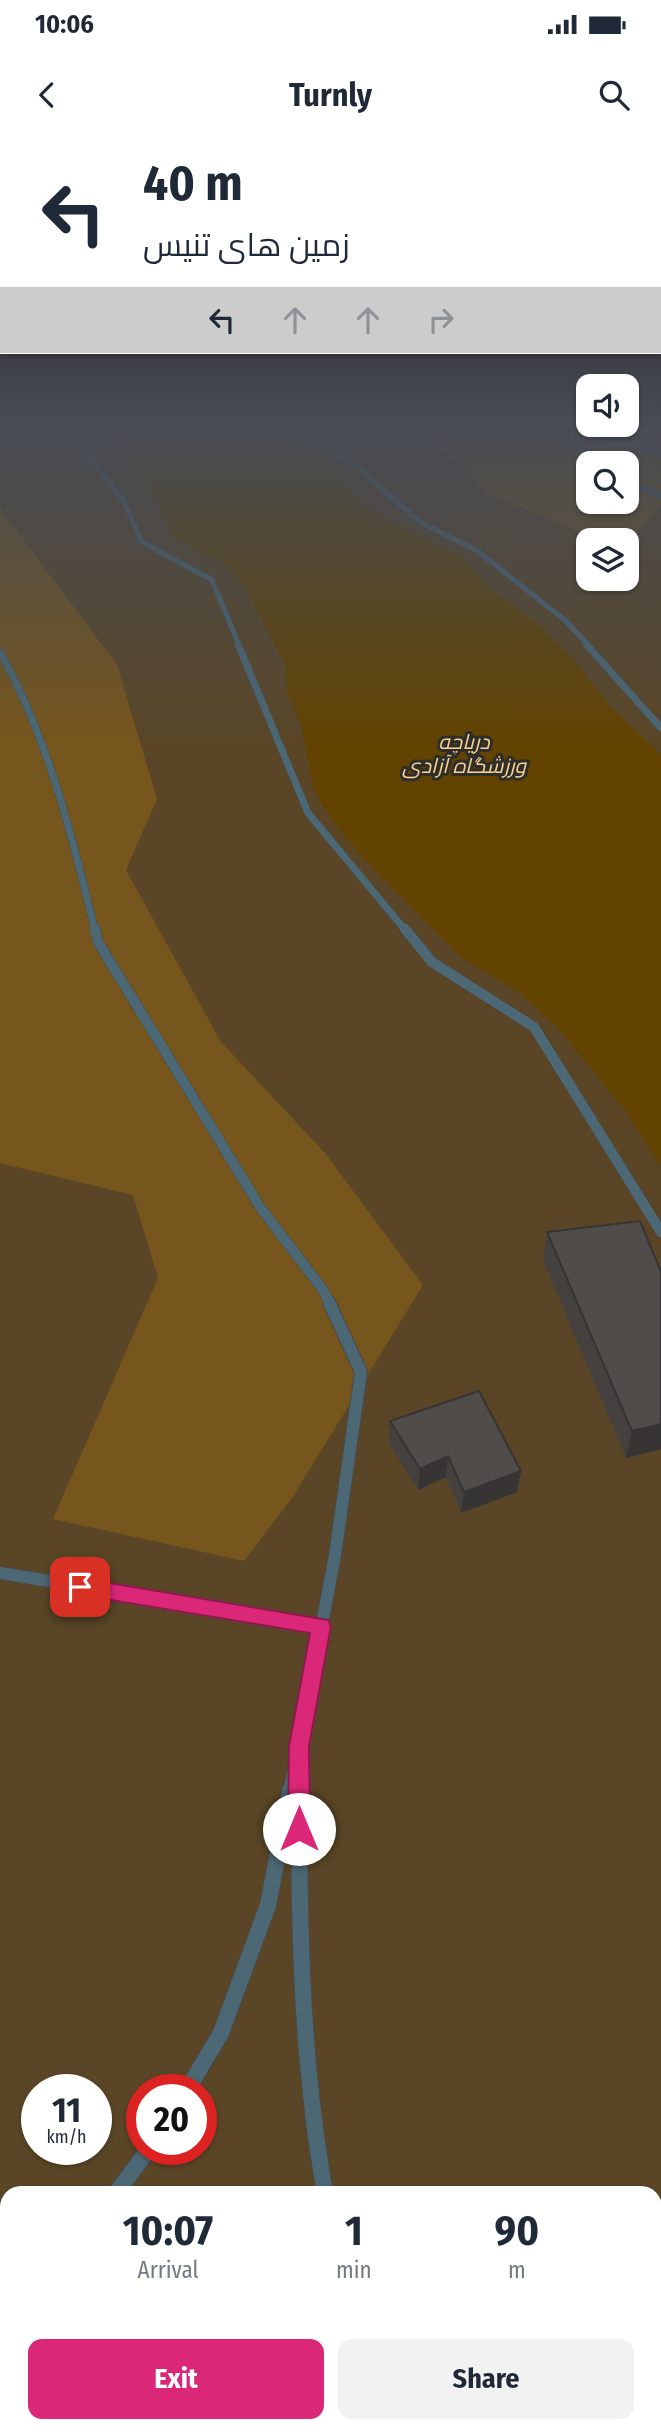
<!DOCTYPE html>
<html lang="en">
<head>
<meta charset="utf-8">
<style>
  body { margin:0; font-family:"Fira Sans Condensed",Cairo,sans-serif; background:#f2f2f3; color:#1f2937; height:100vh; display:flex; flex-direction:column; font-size:26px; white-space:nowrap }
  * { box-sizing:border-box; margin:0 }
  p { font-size:23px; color:#747a83 }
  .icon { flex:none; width:38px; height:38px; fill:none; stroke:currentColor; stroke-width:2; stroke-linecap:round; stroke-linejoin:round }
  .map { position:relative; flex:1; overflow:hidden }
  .sheet { position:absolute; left:0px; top:2046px; width:662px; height:247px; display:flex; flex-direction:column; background:#fff; border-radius:21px 21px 0 0; box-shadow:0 2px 5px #0004 }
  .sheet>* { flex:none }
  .banner { position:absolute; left:0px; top:0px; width:662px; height:214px; box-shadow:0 2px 5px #0004; background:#fff; color:#1f2937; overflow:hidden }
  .tools { position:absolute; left:576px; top:234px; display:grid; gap:14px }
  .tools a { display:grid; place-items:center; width:63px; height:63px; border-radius:14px; background:#fff; box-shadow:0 2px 5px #0004; font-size:35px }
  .speed { position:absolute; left:21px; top:1934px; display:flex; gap:14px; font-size:35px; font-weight:700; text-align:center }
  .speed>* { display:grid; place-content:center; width:91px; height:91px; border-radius:50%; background:#fff; box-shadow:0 2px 5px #0004; line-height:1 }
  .speed small { font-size:18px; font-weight:400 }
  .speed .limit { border:10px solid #d22; background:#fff; color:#111 }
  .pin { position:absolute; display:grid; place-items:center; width:60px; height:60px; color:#fff; margin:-30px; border-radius:14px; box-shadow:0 4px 10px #0006 }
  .me { position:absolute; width:77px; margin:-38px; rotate:0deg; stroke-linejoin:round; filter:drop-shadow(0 0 5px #0008) }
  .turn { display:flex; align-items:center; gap:24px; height:147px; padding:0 28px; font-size:32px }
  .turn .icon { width:91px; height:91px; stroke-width:2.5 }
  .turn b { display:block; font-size:49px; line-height:60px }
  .lanes { display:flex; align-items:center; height:66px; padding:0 28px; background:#0003; justify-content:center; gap:35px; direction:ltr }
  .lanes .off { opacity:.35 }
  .eta { display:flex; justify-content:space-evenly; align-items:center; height:119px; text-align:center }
  .eta b { font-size:42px; font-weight:700; line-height:49px }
  .cta { display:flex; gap:14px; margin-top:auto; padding:14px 28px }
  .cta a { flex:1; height:80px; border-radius:14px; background:#db2777; color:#fff; font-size:28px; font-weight:700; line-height:80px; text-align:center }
  .cta a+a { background:#f2f2f3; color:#1f2937 }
  .status { display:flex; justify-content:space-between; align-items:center; height:49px; padding:0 35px; background:#fff; direction:ltr }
  .status svg { height:19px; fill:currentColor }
  header { display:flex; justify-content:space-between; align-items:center; height:91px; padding:0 28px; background:#fff; font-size:32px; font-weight:700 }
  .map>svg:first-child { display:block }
</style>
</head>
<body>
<div class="status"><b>10:06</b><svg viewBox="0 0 49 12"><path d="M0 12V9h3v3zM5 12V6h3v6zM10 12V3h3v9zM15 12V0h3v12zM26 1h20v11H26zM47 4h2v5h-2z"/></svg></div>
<header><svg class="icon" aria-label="back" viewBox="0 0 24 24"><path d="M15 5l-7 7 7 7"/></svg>Turnly<svg class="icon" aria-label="search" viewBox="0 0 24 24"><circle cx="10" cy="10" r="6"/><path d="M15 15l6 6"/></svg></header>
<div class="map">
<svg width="661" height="2292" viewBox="0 0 661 2292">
  <rect width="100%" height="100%" fill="#302e2a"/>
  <path fill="#5a4626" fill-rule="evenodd" d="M0 287H661V2292H0ZM588 324H626V362H588ZM588 401H626V439H588ZM37 1950H96V2009H37ZM142 1950H201V2009H142ZM7 2053H654V2286H7Z"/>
  <path fill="#76561c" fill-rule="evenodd" d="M422 287H661V313L648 312 661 319V366L627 403 626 401H602L487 354ZM588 324H626V362H588Z
    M0 368 117 525 157 659 126 730 221 902 325 1013 423 1145 292 1358 244 1421 53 1379 158 1138 133 1055 0 1023Z"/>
  <path fill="#624300" d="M99 287H160L218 298 302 301 321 313 361 360 394 384 461 416 487 446 538 484 574 520 610 566 661 615V1026L623 968 563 894 522 854 461 817 362 717 332 680 314 650 301 584 287 554 286 526 250 457 236 436 222 422 173 398 159 367 120 305Z"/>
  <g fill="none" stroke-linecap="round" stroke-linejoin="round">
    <defs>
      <path id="lane-far4" d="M65 286 123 360 142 402 212 440 239 505
        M222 286 312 294 341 313 420 382 476 410 566 481 588 505
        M515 286 661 310
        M569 297 598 324
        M626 340 661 356"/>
      <path id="lane-far3" d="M238 504 308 673 406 791
        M586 504 661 588
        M0 512C48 598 72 695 95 791"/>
      <path id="lane-far2" d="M95 789 98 802 260 1067 323 1150 330 1164
        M405 789 432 822 534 887 661 1092"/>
      <path id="lane-far1" d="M0 1433 321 1486
        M289 1653 294 1629
        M299 1653V1606L335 1415 361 1232 329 1162"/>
      <path id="lane" d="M299 1651C299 1786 301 1920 325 2053
        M187 1950 221 1893 268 1765 290 1651
        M116 2053 149 2009
        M0 2244 7 2214
        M369 2286V2292
        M496 2286 503 2292"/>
    </defs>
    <use href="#lane-far4" stroke="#4c4a46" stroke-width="6"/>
    <use href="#lane-far3" stroke="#4c4a46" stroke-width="8"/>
    <use href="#lane-far2" stroke="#4c4a46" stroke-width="11"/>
    <use href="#lane-far1" stroke="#4c4a46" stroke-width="14"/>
    <use href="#lane" stroke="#4c4a46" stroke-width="18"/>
    <use href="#lane-far4" stroke="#4c6875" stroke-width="5"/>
    <use href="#lane-far3" stroke="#4c6875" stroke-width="7"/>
    <use href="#lane-far2" stroke="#4c6875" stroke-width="10"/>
    <use href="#lane-far1" stroke="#4c6875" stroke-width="12"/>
    <use href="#lane" stroke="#4c6875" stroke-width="16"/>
  </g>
  <path fill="#44413f" d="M547 1092 661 1309 626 1318 543 1120Z
    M390 1281 521 1331 517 1352 461 1373 446 1337 418 1350 389 1303Z"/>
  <path fill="#373533" d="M661 1284V1309L626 1318 632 1291Z
    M448 1316 446 1337 418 1350 420 1329Z
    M521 1331 517 1352 461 1373 464 1352Z"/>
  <path fill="#4f4c49" stroke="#373533" stroke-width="2" d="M640 1081 661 1132V1284L632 1291 547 1092Z
    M479 1251 521 1331 464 1352 448 1316 420 1329 390 1281Z"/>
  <linearGradient id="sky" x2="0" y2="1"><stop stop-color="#1a1917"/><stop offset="0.47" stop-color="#484c55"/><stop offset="1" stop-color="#484c55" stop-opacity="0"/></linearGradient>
  <rect width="661" height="607" fill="url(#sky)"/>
  <path fill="#db2777" stroke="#8e194d" stroke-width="2" d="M80 1438 328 1480 331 1486 309 1606 310 1689 306 1697 299 1700 291 1697 288 1689 289 1606 310 1493 80 1455 74 1452 71 1447 74 1441Z"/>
  <g text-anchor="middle" stroke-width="6" stroke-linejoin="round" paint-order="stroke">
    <g font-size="21" font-style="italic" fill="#f9d192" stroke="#302e2a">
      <text x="464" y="609">دریاچه<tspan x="464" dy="24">ورزشگاه آزادی</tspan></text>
    </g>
  </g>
</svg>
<div class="tools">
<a><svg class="icon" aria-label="sound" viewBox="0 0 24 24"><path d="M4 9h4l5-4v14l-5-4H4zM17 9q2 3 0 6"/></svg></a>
<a><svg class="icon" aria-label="search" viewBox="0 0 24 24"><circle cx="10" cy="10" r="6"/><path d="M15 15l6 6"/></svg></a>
<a><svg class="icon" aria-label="layers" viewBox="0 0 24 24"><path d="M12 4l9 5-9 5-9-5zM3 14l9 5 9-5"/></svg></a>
</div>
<div class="speed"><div>11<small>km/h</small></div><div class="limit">20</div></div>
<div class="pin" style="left:80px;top:1447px;background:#d93025"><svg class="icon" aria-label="arrive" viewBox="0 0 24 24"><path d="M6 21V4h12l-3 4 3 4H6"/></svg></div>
<svg class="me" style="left:299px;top:1689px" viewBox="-20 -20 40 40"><circle r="19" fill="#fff"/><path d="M0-13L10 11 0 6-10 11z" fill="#db2777"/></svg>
<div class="banner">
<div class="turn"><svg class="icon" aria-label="left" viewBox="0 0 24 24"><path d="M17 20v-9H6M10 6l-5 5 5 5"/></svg><div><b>40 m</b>زمین های تنیس</div></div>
<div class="lanes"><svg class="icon" aria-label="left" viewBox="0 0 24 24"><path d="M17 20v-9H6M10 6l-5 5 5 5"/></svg><svg class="icon off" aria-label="ahead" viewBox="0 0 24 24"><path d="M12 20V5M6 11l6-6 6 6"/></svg><svg class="icon off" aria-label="ahead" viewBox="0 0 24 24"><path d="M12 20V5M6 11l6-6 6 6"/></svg><svg class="icon off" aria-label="right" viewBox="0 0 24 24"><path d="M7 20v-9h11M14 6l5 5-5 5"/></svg></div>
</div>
<section class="sheet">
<div class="eta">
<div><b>10:07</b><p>Arrival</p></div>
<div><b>1</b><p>min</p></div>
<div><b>90</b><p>m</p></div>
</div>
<div class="cta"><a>Exit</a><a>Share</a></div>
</section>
</div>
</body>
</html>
